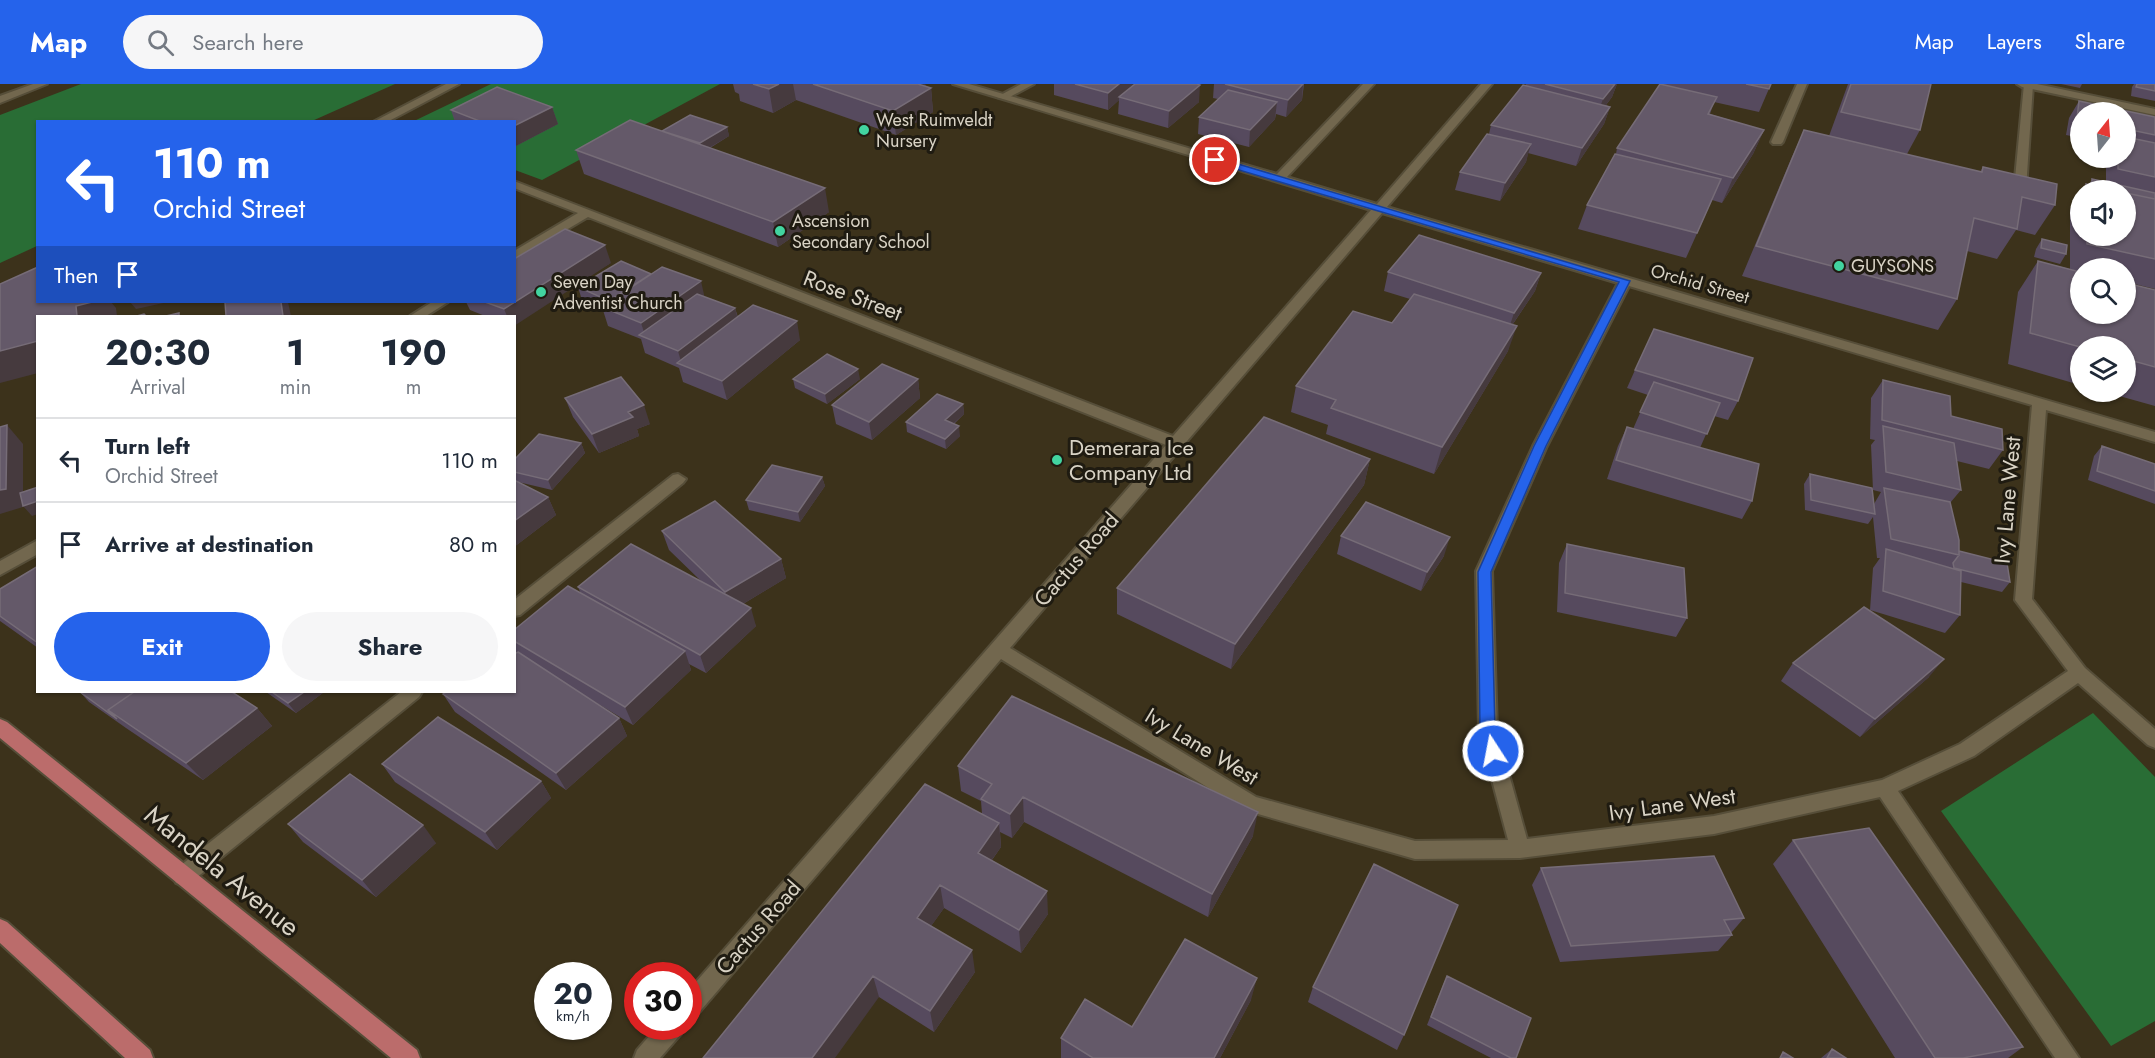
<!DOCTYPE html>
<html lang="en">
<head>
<meta charset="utf-8">
<style>
  body { margin:0; font-family:Jost,sans-serif; background:#f6f6f7; color:#1f2937; height:100vh; display:flex; flex-direction:column; font-size:22px; white-space:nowrap }
  * { box-sizing:border-box; margin:0 }
  p { font-size:20px; color:#747a83 }
  .icon { flex:none; width:33px; height:33px; fill:none; stroke:currentColor; stroke-width:2; stroke-linecap:round; stroke-linejoin:round }
  .map { position:relative; flex:1; overflow:hidden }
  .side { position:absolute; left:36px; top:231px; width:480px; height:378px; display:flex; flex-direction:column; background:#fff; border-radius:0px; box-shadow:0 2px 4px #0004 }
  .side>* { flex:none }
  .guide { position:absolute; left:36px; top:36px; width:480px; height:183px; border-radius:0px; box-shadow:0 2px 4px #0004; background:#2563eb; color:#fff; overflow:hidden }
  .needle { width:39px; rotate:17deg }
  .fabs { position:absolute; left:2070px; top:18px; display:grid; gap:12px }
  .fabs a { display:grid; place-items:center; width:66px; height:66px; border-radius:50%; background:#fff; box-shadow:0 2px 4px #0004; font-size:30px }
  .speed { position:absolute; left:534px; top:878px; display:flex; gap:12px; font-size:30px; font-weight:700; text-align:center }
  .speed>* { display:grid; place-content:center; width:78px; height:78px; border-radius:50%; background:#fff; box-shadow:0 2px 4px #0004; line-height:1 }
  .speed small { font-size:15px; font-weight:400 }
  .speed .limit { border:9px solid #d22; background:#fff; color:#111 }
  .pin { position:absolute; display:grid; place-items:center; width:51px; height:51px; color:#fff; margin:-26px; border:3px solid #fff; border-radius:50%; box-shadow:0 2px 6px #0007 }
  .me { position:absolute; width:66px; margin:-33px; rotate:349deg; stroke-linejoin:round; filter:drop-shadow(0 0 4px #0008) }
  .turn { display:flex; align-items:center; gap:21px; height:126px; padding:0 18px; font-size:27px }
  .turn .icon { width:78px; height:78px; stroke-width:2.5 }
  .turn b { display:block; font-size:42px; line-height:51px }
  .then { display:flex; align-items:center; height:57px; padding:0 18px; background:#0003; gap:12px; font-size:22px }
  .eta { display:flex; justify-content:space-evenly; align-items:center; height:102px; text-align:center }
  .eta b { font-size:36px; font-weight:700; line-height:42px }
  .primary-button { display:flex; gap:12px; margin-top:auto; padding:12px 18px }
  .primary-button a { flex:1; height:69px; border-radius:36px; background:#2563eb; color:#fff; font-size:24px; font-weight:700; line-height:69px; text-align:center }
  .primary-button a+a { background:#f6f6f7; color:#1f2937 }
  ul { padding:0; list-style:none }
  li { display:flex; align-items:center; gap:18px; height:84px; padding:0 18px; border-top:2px solid #e0e1e3 }
  li div { flex:1 }
  li b { display:block; font-size:22px }
  li em { font-style:normal }
  header { display:flex; align-items:center; gap:36px; box-sizing:border-box; height:84px; padding:0 30px; background:#2563eb; color:#fff }
  header strong { font-size:28px }
  nav { display:flex; gap:33px; margin-inline-start:auto; font-size:21px }
  .search { width:420px; height:54px; background:#f6f6f7; display:flex; align-items:center; gap:15px; box-sizing:border-box; padding:0 21px; border-radius:33px; color:#747a83; font-size:22px }
  .map>svg:first-child { display:block }
</style>
</head>
<body>
<header>
<strong>Map</strong>
<div class="search"><svg class="icon" aria-label="search" viewBox="0 0 24 24"><circle cx="10" cy="10" r="6"/><path d="M15 15l6 6"/></svg>Search here</div>
<nav><a>Map</a><a>Layers</a><a>Share</a></nav>
</header>
<div class="map">
<svg width="2155" height="974" viewBox="0 0 2155 974">
  <rect width="100%" height="100%" fill="#3c321b"/>
  <path fill="#296d35" d="M81 0H395L312 37 38 38 37 162 0 179V31Z
    M491 0H720L542 96 515 86 514 38H412Z
    M2093 629 2155 693V937L2111 962 1941 727Z"/>
  <g fill="none" stroke-linecap="round" stroke-linejoin="round">
    <defs>
      <path id="service" d="M1797 0H1807L1783 58 1781 60H1773L1771 58Z
        M2024 0 2033 1 2026 105 2020 108 2014 105Z"/>
      <path id="pedestrian" d="M1021 0H1034L1006 15 997 13Z"/>
      <path id="minor" d="M33 0H47L0 19V12Z
        M446 0H459L387 38H373Z
        M953 0H969L1277 90 1363 0H1374L1287 93 1377 120 1481 0H1492L1387 123 2155 348V358L2046 326 2032 515 2085 584 2155 645V664L2148 661 2078 599 1974 672 1898 707 2079 974H2055L1880 713 1714 750 1520 774 1415 775 1244 726 1001 575 696 932 688 935V907L1166 361 588 133 514 177V167L578 129 514 104V97L1173 352 1371 126ZM1382 129 1618 199 1533 362 1476 487 1479 647 1508 756 1415 757 1256 713 1010 564ZM1629 202 2032 321 2015 516 2068 587 1960 660 1882 696 1714 732 1527 755 1497 647 1492 487 1547 362Z
        M432 218H448L426 232H410Z
        M678 390 686 395 683 399 520 531 514 532V516L673 391Z
        M38 456V470L0 491V477Z
        M401 608H422L419 613 190 799 183 801 176 799 173 792 176 785Z
        M658 942H684L681 950 660 974H634L637 966Z"/>
      <path id="tertiary" d="M2017 0H2037L2155 25V31L2022 3Z"/>
      <path id="primary" d="M0 635 7 638 417 966 420 974H391L0 654Z
        M0 835 7 838 150 966 153 974H125L0 859Z"/>
    </defs>
    <use href="#service" stroke="#564e39" stroke-width="4"/>
    <use href="#pedestrian" stroke="#564e39" stroke-width="4"/>
    <use href="#minor" stroke="#564e39" stroke-width="4"/>
    <use href="#tertiary" stroke="#564e39" stroke-width="4"/>
    <use href="#primary" stroke="#564e39" stroke-width="4"/>
    <use href="#service" fill="#72674e" fill-rule="evenodd"/>
    <use href="#pedestrian" fill="#72674e" fill-rule="evenodd"/>
    <use href="#minor" fill="#72674e" fill-rule="evenodd"/>
    <use href="#tertiary" fill="#72674e" fill-rule="evenodd"/>
    <use href="#primary" fill="#bb6c6b" fill-rule="evenodd"/>
  </g>
  <path fill="#564a5e" d="M733 0H925L926 3 931 4 933 28 896 51 796 16 773 29 740 17 739 10 735 8Z
    M1054 0H1197L1199 18 1168 44 1118 30 1119 16 1108 26 1054 11Z
    M1214 0H1304L1302 16 1286 33 1276 30 1275 35 1249 63 1198 50 1199 33 1218 15 1213 14Z
    M1526 0H1617L1612 13 1606 21 1610 23 1604 40 1576 82 1528 69 1526 78 1500 117 1455 106 1460 88 1489 50 1491 41 1525 2Z
    M1662 0H1771L1759 28 1714 18 1710 30 1764 46 1753 70 1722 119 1712 116 1686 174 1578 145 1587 121 1616 70 1617 64Z
    M1848 0H1931L1920 46 1907 70 1847 56 1980 88 1983 83 2055 121 2035 151 2016 146 1997 175 1967 167 1957 215 1938 246 1742 192 1791 75 1804 46 1829 52Z
    M2061 0H2082L2080 4Z
    M2134 0H2155V17L2131 12 2132 3Z
    M2079 17 2155 33V205L2126 198V184H2080V230L2155 206V322L2105 308H2126V262H2080V301L2008 280 2018 208 2038 177 2070 185V125L2080 109V152H2126V106H2082L2086 100 2089 101 2092 95 2106 98V74H2126V28H2080V54L2066 51 2069 34Z
    M552 23 558 40 514 63V38H455L451 26Z
    M727 43 729 52 710 64 829 128 778 163 584 90 576 66Z
    M2042 155 2066 170 2060 180 2034 173 2036 165Z
    M611 179 514 232H485L470 226 466 218H514Z
    M1388 188 1541 189 1535 207 1513 240 1508 267 1434 390 1326 350 1328 341 1291 328 1296 302 1392 239 1410 215 1384 207Z
    M578 203 705 213 735 224 738 233 800 256 727 316 683 298 679 284 645 269 641 255 608 242 602 223 603 222 581 213Z
    M1635 286 1738 317 1728 336 1714 332 1700 364 1752 417 1742 435 1607 395 1618 362 1627 343 1633 345 1648 311 1627 304Z
    M793 295H860L827 320 795 304Z
    M918 295 920 314 872 356 836 340 832 321Z
    M1883 296 1951 332 2003 366 1989 385 1957 377 1961 406 1950 419 1959 467 2010 498 2002 508 1961 498 1960 531 1945 549 1870 526 1873 484 1880 474H1877L1873 433 1868 440 1805 426 1804 400 1810 390 1874 420 1881 408 1873 406 1871 361 1875 356 1870 355 1871 314Z
    M565 314 650 340 637 345 639 352 599 369 573 333Z
    M963 320 964 330 954 340 960 352 946 365 907 348 906 338Z
    M581 359 585 369 552 406 518 398 548 413 556 431 514 463V376Z
    M2102 362 2155 380V420L2088 396 2094 372Z
    M1370 375 1364 401 1231 585 1117 530V504Z
    M822 393 825 402 800 438 749 426 746 416Z
    M662 447 781 475 786 494 743 520 756 542 706 589 689 580 691 586 633 641 590 615 619 634 627 652 566 706 455 628 443 610 514 608 516 569 514 567V546L581 510 578 503 701 497 669 466Z
    M1341 452 1444 472 1421 507 1337 470Z
    M1567 460 1687 534 1676 553 1557 528 1559 479Z
    M38 482V564L0 537V505Z
    M1793 579 1929 593 1860 653 1781 597Z
    M80 608 257 624 272 642 203 696 126 644 89 618Z
    M266 608H324L296 629Z
    M382 680 541 697 551 714 497 766 395 698Z
    M958 682 1253 752 1208 833 1024 738 1012 754 1000 748 1001 763 992 776 1048 830 1021 869 944 824 931 842 975 888 934 948 879 913 703 974 982 730 981 717 961 707Z
    M288 740 436 759 376 813 303 758Z
    M1793 756 2023 963 2008 974H1895L1773 780Z
    M1541 784 1744 834 1731 849 1732 851 1718 867 1560 878 1532 801Z
    M1447 892 1516 974H1491L1427 941 1443 901Z
    M1313 903 1404 951 1397 966 1308 918Z
    M1251 916 1220 974H1061V954L1132 943Z
    M1832 965 1846 974H1821Z"/>
  <path fill="#463a3e" d="M779 0H793L796 16 773 29 769 5Z
    M917 0H925L926 7 931 4 933 28 896 51 893 27Z
    M1119 0H1136L1119 13V16L1108 26V9Z
    M1303 0 1302 16 1286 33 1288 16Z
    M1615 0H1617L1612 13 1597 32 1603 15Z
    M1200 1 1199 18 1168 44 1169 27Z
    M1277 18 1275 35 1249 63 1250 46Z
    M552 23 558 40 514 63V42Z
    M1610 23 1604 40 1576 82 1582 64Z
    M727 43 729 52 702 68 700 59Z
    M1764 46 1753 70 1722 119 1733 94Z
    M1531 60 1526 78 1500 117 1505 99Z
    M825 104 829 128 778 163 773 138Z
    M605 161 611 179 514 242V232H507L504 225Z
    M1541 189 1535 207 1508 247 1514 229Z
    M701 197 705 215 646 254 641 239Z
    M92 218H111L116 224 117 232H77L76 222Z
    M130 218H168L136 225Z
    M281 218H288L291 232H283Z
    M735 224 740 243 682 281 678 267Z
    M797 237 800 256 727 316 722 297Z
    M1517 242 1508 267 1434 390 1442 363Z
    M38 257V289L0 299V267Z
    M858 285 860 295 827 320 825 310Z
    M918 295 920 314 872 356 869 338Z
    M963 320 964 330 946 346 945 336Z
    M644 321 650 340 637 345 639 352 599 369 592 350 628 328Z
    M7 341 23 360V423L0 430V406Z
    M959 342 960 352 946 365 945 355Z
    M581 359 585 369 552 406 548 396Z
    M1370 375 1364 401 1231 585 1235 560Z
    M822 393 825 402 800 438 798 428Z
    M548 413 556 431 514 463V437Z
    M38 417V430L32 432 23 422Z
    M1450 453 1444 472 1421 507 1427 488Z
    M781 475 786 494 731 527 725 508Z
    M751 524 756 542 706 589 700 571Z
    M685 567 691 586 633 641 625 623Z
    M1944 575 1929 593 1860 653 1875 635Z
    M304 608H324L296 629 288 619Z
    M257 624 272 642 203 696 186 679Z
    M619 634 627 652 566 706 556 689Z
    M541 697 551 714 497 766 485 748Z
    M1023 713 1024 738 1012 754 1010 730Z
    M1258 728 1253 752 1208 833 1212 810Z
    M999 739 1001 763 980 792 978 769Z
    M423 741 436 759 376 813 362 796Z
    M940 801 944 824 921 856 917 834Z
    M1047 807 1048 830 1021 869 1019 846Z
    M972 866 975 888 934 948 930 927Z
    M873 892 879 913 835 974H812Z
    M1257 894 1251 916 1220 974H1214Z"/>
  <path fill="#645969" stroke="#766c77" stroke-width="1.5" d="M753 0H779L769 5Z
    M813 0H918L931 4 893 27Z
    M1075 0H1119L1108 9Z
    M1135 0H1197L1200 1 1169 27 1119 13Z
    M1225 0H1303L1288 16Z
    M1545 0H1615L1603 15Z
    M1660 0 1717 13 1708 30 1764 46 1733 94 1617 64Z
    M1746 0H1771L1769 5Z
    M1851 0H1931L1920 46 1841 28Z
    M2137 0H2155V7L2136 3Z
    M1523 1 1610 23 1582 64 1491 41Z
    M497 3 552 23 514 42V38H482L451 26Z
    M1228 6 1277 18 1250 46 1199 33Z
    M2079 17 2155 33V51L2126 45V28H2080V35L2077 34Z
    M690 31 727 43 700 59 662 47Z
    M630 36 825 104 773 138 576 66Z
    M1804 46 1982 88 1983 83 2057 100 2055 121 2022 113 2017 145 1974 134 1957 215 1756 162Z
    M1487 50 1531 60 1505 99 1460 88Z
    M2126 53 2155 59V93L2118 85V74H2126Z
    M1615 70 1721 95 1697 149 1587 121Z
    M2092 95 2155 109V115L2126 109V106H2115L2092 102Z
    M2086 100 2115 106H2086Z
    M2126 109 2155 115V175L2087 160V152H2126Z
    M565 145 605 161 504 225 485 218H514V175Z
    M1419 151 1541 189 1514 229 1388 188Z
    M2042 155 2067 161 2066 170 2041 164Z
    M621 177 651 190 609 217 578 203Z
    M2038 177 2080 188V230H2126V199L2155 206V283L2126 275V262L2080 263 2030 249Z
    M38 183V218H92L76 222 77 232H38V257L0 267V200Z
    M662 183 701 197 641 239 602 223Z
    M697 210 735 224 678 267 639 251Z
    M1414 210 1517 242 1442 363 1331 324 1336 316 1296 302 1353 227 1392 239Z
    M225 218H281L283 232H226Z
    M753 221 797 237 722 297 677 279Z
    M179 229V232H166Z
    M144 230 146 232H137Z
    M1654 245 1753 274 1738 317 1635 286Z
    M827 270 858 285 825 310 793 295Z
    M882 280 918 295 869 338 832 321Z
    M621 293 644 321 628 328 633 333 592 350 565 314Z
    M1883 296 1950 312 1951 332 2002 345 2003 366 1882 336Z
    M1654 298 1720 319 1707 350 1640 328Z
    M937 310 963 320 945 336 959 342 945 355 906 338Z
    M1264 333 1370 375 1235 560 1117 504Z
    M7 341 6 405 0 406V343Z
    M1883 342 1954 359 1961 406 1886 388Z
    M1627 343 1759 380 1752 417 1616 376Z
    M539 350 581 359 548 396 514 388V376Z
    M2102 362 2155 380V407L2097 387Z
    M772 381 822 393 798 428 746 416Z
    M1810 390 1872 404 1875 430 1811 416Z
    M514 396 548 413 514 437Z
    M38 403V417L23 422 20 409Z
    M1884 404 1950 418 1959 456V471L1891 455Z
    M715 417 781 475 725 508 662 447Z
    M1366 418 1450 453 1427 488 1341 452Z
    M631 460 751 524 700 571 578 503Z
    M1567 460 1684 484 1687 534 1565 509Z
    M1886 465 1961 487 1960 531 1883 507Z
    M1959 467 2007 479 2010 498 1954 484 1953 479 1959 471Z
    M38 482V559L0 532V505Z
    M568 502 685 567 625 623 514 557V546Z
    M1864 523 1944 575 1875 635 1793 579Z
    M518 568 619 634 556 689 443 610 446 608H514V570Z
    M80 608H134L108 626 117 635Z
    M134 608H232L257 624 186 679 108 626Z
    M272 608H304L288 619Z
    M1012 612 1258 728 1212 810 1023 713 1010 730 981 715 992 700 958 682Z
    M438 633 541 697 485 748 382 680Z
    M350 690 423 741 362 796 288 740Z
    M925 700 999 739 978 769 1047 807 1019 846 940 801 917 834 972 866 930 927 873 892 812 974H703Z
    M1869 744 2023 963 1963 974H1935L1793 756Z
    M1714 772 1744 834 1724 836 1732 851 1571 862 1541 784Z
    M1374 780 1458 821 1404 951 1313 903Z
    M1185 855 1257 894 1214 974H1093L1061 954 1085 915 1132 943Z
    M1447 892 1531 934 1516 974H1511L1431 933Z
    M1832 965 1846 974H1827Z
    M1783 968 1793 974H1780Z"/>
  <path fill="#2563eb" stroke="#184099" stroke-width="1.5" d="M1212 74H1218L1630 197 1546 362 1491 488 1495 647 1501 667 1499 671 1493 673 1488 671 1480 647 1478 488 1534 362 1619 198 1212 78Z"/>
  <g fill="#42d4a0" stroke="#1f1b11" stroke-width="2">
    <circle cx="864" cy="46" r="6"/>
    <circle cx="780" cy="147" r="6"/>
    <circle cx="1839" cy="182" r="6"/>
    <circle cx="541" cy="208" r="6"/>
    <circle cx="1057" cy="376" r="6"/>
  </g>
  <g text-anchor="middle" stroke-width="6" stroke-linejoin="round" paint-order="stroke">
    <g font-size="18" fill="#d9d3c5" stroke="#1f1b11" text-anchor="start">
      <text x="876" y="42">West Ruimveldt<tspan x="876" dy="21">Nursery</tspan></text>
      <text x="792" y="143">Ascension<tspan x="792" dy="21">Secondary School</tspan></text>
      <text x="1851" y="188">GUYSONS</text>
      <text x="553" y="204">Seven Day<tspan x="553" dy="21">Adventist Church</tspan></text>
    </g>
    <g font-size="18" fill="#d9d3c5" stroke="#1f1b11">
      <text transform="translate(1700 200) rotate(16)" y="6">Orchid Street</text>
    </g>
    <g font-size="22" fill="#d9d3c5" stroke="#1f1b11">
      <text transform="translate(853 211) rotate(21)" y="8">Rose Street</text>
      <text transform="translate(2007 416) rotate(-85)" y="8">Ivy Lane West</text>
      <text transform="translate(1076 475) rotate(-49)" y="8">Cactus Road</text>
      <text transform="translate(1202 662) rotate(31)" y="8">Ivy Lane West</text>
      <text transform="translate(1672 720) rotate(-8)" y="8">Ivy Lane West</text>
      <text transform="translate(758 843) rotate(-49)" y="8">Cactus Road</text>
    </g>
    <g font-size="22" fill="#d9d3c5" stroke="#1f1b11" text-anchor="start">
      <text x="1069" y="371">Demerara Ice<tspan x="1069" dy="25">Company Ltd</tspan></text>
    </g>
    <g font-size="27" fill="#d9d3c5" stroke="#1f1b11">
      <text transform="translate(222 787) rotate(39)" y="9">Mandela Avenue</text>
    </g>
  </g>
</svg>
<div class="fabs">
<a><svg class="needle" viewBox="-14 -14 28 28"><path d="M0-13l5 13h-10z" fill="#e53935"/><path d="M0 13l5-13h-10z" fill="#747a83"/></svg></a>
<a><svg class="icon" aria-label="sound" viewBox="0 0 24 24"><path d="M4 9h4l5-4v14l-5-4H4zM17 9q2 3 0 6"/></svg></a>
<a><svg class="icon" aria-label="search" viewBox="0 0 24 24"><circle cx="10" cy="10" r="6"/><path d="M15 15l6 6"/></svg></a>
<a><svg class="icon" aria-label="layers" viewBox="0 0 24 24"><path d="M12 4l9 5-9 5-9-5zM3 14l9 5 9-5"/></svg></a>
</div>
<div class="speed"><div>20<small>km/h</small></div><div class="limit">30</div></div>
<div class="pin" style="left:1215px;top:76px;background:#d93025"><svg class="icon" aria-label="arrive" viewBox="0 0 24 24"><path d="M6 21V4h12l-3 4 3 4H6"/></svg></div>
<svg class="me" style="left:1493px;top:667px" viewBox="-20 -20 40 40"><circle r="17" fill="#2563eb" stroke="#fff" stroke-width="3"/><path d="M0-11L8 9 0 5-8 9z" fill="#fff"/></svg>
<div class="guide">
<div class="turn"><svg class="icon" aria-label="left" viewBox="0 0 24 24"><path d="M17 20v-9H6M10 6l-5 5 5 5"/></svg><div><b>110 m</b>Orchid Street</div></div>
<div class="then">Then<svg class="icon" aria-label="arrive" viewBox="0 0 24 24"><path d="M6 21V4h12l-3 4 3 4H6"/></svg></div>
</div>
<section class="side">
<div class="eta">
<div><b>20:30</b><p>Arrival</p></div>
<div><b>1</b><p>min</p></div>
<div><b>190</b><p>m</p></div>
</div>
<ul>
<li><svg class="icon" aria-label="left" viewBox="0 0 24 24"><path d="M17 20v-9H6M10 6l-5 5 5 5"/></svg><div><b>Turn left</b><p>Orchid Street</p></div><em>110 m</em></li>
<li><svg class="icon" aria-label="arrive" viewBox="0 0 24 24"><path d="M6 21V4h12l-3 4 3 4H6"/></svg><div><b>Arrive at destination</b></div><em>80 m</em></li>
</ul>
<div class="primary-button"><a>Exit</a><a>Share</a></div>
</section>
</div>
</body>
</html>
